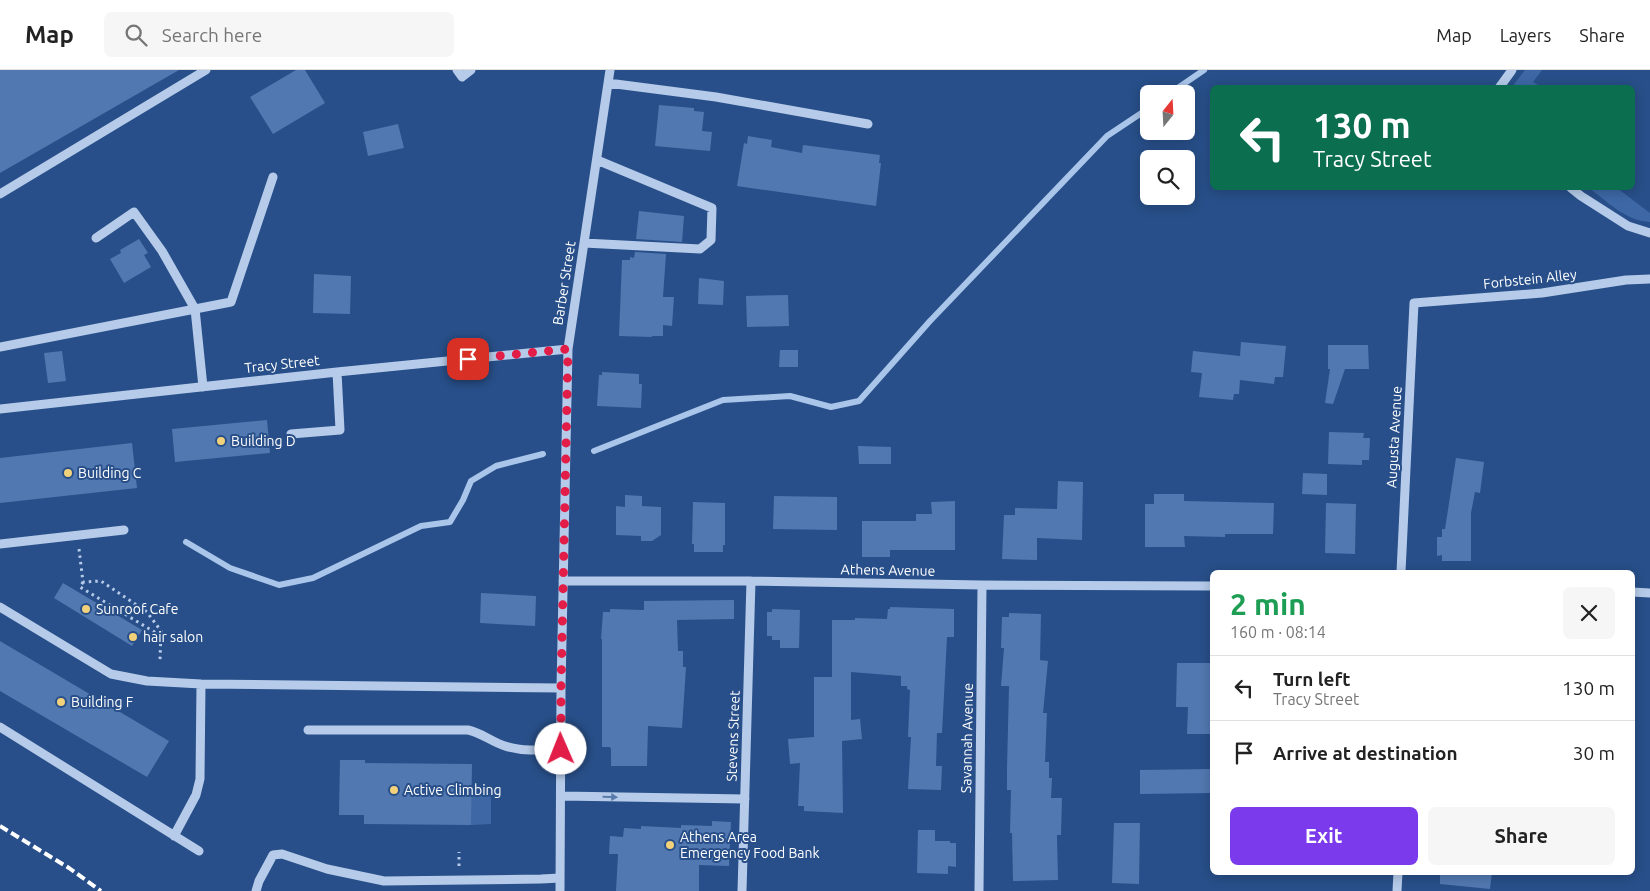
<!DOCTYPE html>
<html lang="en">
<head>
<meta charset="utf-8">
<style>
  body { margin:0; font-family:Ubuntu,sans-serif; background:#f6f6f6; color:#222; height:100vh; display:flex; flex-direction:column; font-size:19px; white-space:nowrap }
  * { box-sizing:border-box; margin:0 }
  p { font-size:16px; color:#767676 }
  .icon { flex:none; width:28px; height:28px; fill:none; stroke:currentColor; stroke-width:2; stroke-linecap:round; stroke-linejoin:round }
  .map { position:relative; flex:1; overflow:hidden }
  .drawer { position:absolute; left:1210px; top:500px; width:425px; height:305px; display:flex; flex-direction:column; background:#fff; border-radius:8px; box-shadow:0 2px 12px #0003 }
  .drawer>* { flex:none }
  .top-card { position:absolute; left:1210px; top:15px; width:425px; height:105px; border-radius:8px; box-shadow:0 2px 12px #0003; background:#0b6e4f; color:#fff; overflow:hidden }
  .needle { width:32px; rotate:18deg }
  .buttons { position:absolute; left:1140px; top:15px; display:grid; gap:10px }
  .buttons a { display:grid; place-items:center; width:55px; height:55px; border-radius:8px; background:#fff; box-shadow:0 2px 12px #0003; font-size:25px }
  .pin { position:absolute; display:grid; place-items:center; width:42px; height:42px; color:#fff; margin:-21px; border-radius:10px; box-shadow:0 2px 8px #0006 }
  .me { position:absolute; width:55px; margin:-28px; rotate:359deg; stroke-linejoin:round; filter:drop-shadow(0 0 4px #0008) }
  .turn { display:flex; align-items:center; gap:18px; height:105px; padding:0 20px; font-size:22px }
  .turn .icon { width:65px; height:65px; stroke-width:2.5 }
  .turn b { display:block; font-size:35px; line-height:42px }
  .round { display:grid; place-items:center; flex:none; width:52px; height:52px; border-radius:8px; background:#f6f6f6 }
  .head { display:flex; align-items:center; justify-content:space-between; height:85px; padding:0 20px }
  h1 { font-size:30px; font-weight:600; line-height:38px; color:#1e9e55 }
  .primary-button { display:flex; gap:10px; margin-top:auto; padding:10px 20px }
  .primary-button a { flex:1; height:58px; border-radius:8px; background:#7c3aed; color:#fff; font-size:20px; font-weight:600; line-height:58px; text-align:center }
  .primary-button a+a { background:#f6f6f6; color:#222 }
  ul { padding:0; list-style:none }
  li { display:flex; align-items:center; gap:15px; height:65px; padding:0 20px; border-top:1px solid #e0e0e0 }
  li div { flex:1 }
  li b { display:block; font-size:19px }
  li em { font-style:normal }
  header { display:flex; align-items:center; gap:30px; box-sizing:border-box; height:70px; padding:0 25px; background:#fff; border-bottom:1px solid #e0e0e0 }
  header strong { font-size:24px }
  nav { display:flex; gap:28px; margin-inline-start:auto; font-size:18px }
  .search { width:350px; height:45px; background:#f6f6f6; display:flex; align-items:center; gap:12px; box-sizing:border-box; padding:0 18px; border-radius:8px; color:#767676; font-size:19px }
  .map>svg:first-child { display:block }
</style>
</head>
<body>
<header>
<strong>Map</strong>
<div class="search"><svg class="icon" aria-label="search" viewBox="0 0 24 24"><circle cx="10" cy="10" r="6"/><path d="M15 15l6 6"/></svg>Search here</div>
<nav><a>Map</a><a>Layers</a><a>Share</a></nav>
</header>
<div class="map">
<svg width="1650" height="821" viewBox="0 0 1650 821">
  <rect width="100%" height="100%" fill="#284f89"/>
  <path fill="#3d68a5" d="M1525 0H1542L1533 12 1538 15 1536 17H1512Z
    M1589 118H1617L1650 143V152C1626 151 1608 132 1589 118Z
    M471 726H491V754L471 755Z"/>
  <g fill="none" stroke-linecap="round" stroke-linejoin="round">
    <path stroke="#a9c5e9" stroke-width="6" d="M1169 24 1204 0
      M594 381 723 330 790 326 831 337 859 331 930 251 1107 66 1149 38
      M186 472 230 498 279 515 313 508 421 456 450 452 463 430 471 411 496 396 543 384"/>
  </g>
  <path fill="#5178b0" d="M0 0H179L0 103Z
    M296 0H305L325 33 273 64 250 27Z
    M659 35 694 38V41L704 42 702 61 712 62 710 81 655 76Z
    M398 54 404 78 368 86 363 62Z
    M748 66 772 70 771 77 802 83 803 75 880 85 879 93H881L876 136 737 116 744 73 747 74Z
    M639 141 684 146 682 172 636 169Z
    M139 169 148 183 144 185 151 197 124 213 110 189 121 183 120 180Z
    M635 182 666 184 663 227H674L672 256 663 255V266H652V267L619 266 622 190H630V187L634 188Z
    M314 204 351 206 350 244 313 243Z
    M699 208 724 211 723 235 698 234Z
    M788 225 789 256 747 257 746 226Z
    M1241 272 1286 276 1283 307H1275L1274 314 1240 310 1239 324H1234L1233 330 1199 327 1202 303 1191 302 1193 281 1240 286Z
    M1328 275H1368L1369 299H1345L1333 334 1325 333 1330 299H1328Z
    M780 280H798V297H779Z
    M62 281 66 311 48 313 44 283Z
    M602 302 639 304V314H642L641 338 597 336 599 305H602Z
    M267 350 270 383 175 392 172 359Z
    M1329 362 1364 363 1363 368H1370L1369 390H1362V395L1328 394Z
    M132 373 137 418 0 433V388Z
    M858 376 891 377V394H859Z
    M1456 388 1484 392 1480 423 1475 422 1471 443V491H1442V485L1437 486V467H1442V459H1445Z
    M1303 403 1327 404V425L1302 424Z
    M1058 411 1083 412 1082 470 1037 468V490L1002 489 1004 445H1015V438L1057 439Z
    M1154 424H1184V431L1274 433 1273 464H1225V467L1184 466 1185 477H1145V434H1154Z
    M625 425 642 426V436L661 437V465L652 471H641V466L616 465V436L625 437Z
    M774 426 837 427V460L773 459Z
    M955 431V480H890V487H862V451H916V444H932L931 432Z
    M693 432 725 433V475H723V482H694V474H692Z
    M1326 433 1356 434 1355 484 1325 483Z
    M63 513 142 560 132 576 54 528Z
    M481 523 536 526 535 556 480 553Z
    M734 530V549L677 550 678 581H683V597H686L682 658 648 656 647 696H611V679L610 677H602V569H601L603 542H610V539L644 540V531Z
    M890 537 954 539V567H947L942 663H937L936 696H942L941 720 908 719 911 667H908L910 620 907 619V616H901V606L851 602V650L860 649 862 669 842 671 843 743 804 741V736H798L800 693 790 694 788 669 814 667V607H832V550H855V548L887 549 888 539H890Z
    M772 539 800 540 799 578H780V570H772V566H767V542H772Z
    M1009 543 1041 544 1040 590 1048 591 1043 643H1047L1045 692H1049V708H1052L1051 728H1062L1061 765H1057L1058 810 1013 811 1012 763H1010L1011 720H1007V699L1009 616H1001L1004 578H1001L1002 547H1009Z
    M0 571 169 671 147 707 0 621Z
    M1177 593H1212V664H1187L1188 637H1176Z
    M340 690H365V693L472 694 471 755 364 754V745H339Z
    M1212 699V723L1140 724V700Z
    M712 751 731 752 729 796 699 795V821H616L618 784H609L610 766 623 767 624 758 641 759V756L681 758V755L712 756Z
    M1114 753H1140L1139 814 1112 813Z
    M918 760H935V771H950V773H956V797L948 796V804L917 803Z
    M1440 802H1492L1490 819 1440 814Z"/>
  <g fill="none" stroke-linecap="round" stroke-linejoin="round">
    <path stroke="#b5cbe9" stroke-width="3" stroke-dasharray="2.5 4" stroke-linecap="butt" d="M79 479 83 512 101 511 147 542 161 561 160 590
      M83 512 80 517 161 566
      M459 796V782"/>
    <path stroke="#b5cbe9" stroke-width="9" d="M457 0 462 7 471 0
      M608 13 716 27 868 54
      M1499 18 1512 0
      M1571 118 1581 126 1628 156 1650 163
      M0 124 206 0
      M96 168 134 142 162 181 195 239 203 317
      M584 173 700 179 711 170 712 138 597 90
      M0 277 231 232 273 107
      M0 339 337 302 568 279
      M291 364 340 360 337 302
      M0 474 124 460
      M1401 502 1414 233 1542 223 1626 210 1650 209
      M563 511H751L982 515 1212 516
      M1632 522 1650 523
      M0 537 111 604 147 611 201 614 561 618
      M0 657 199 781
      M308 660H468C482 663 492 672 505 676 523 682 543 680 561 679
      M561 726 745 729
      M174 766 196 725 200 709 201 614
      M256 821 259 811 273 785 282 784 327 799 384 811 541 809 560 808
      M560 821 561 618 568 279 610 0
      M742 821 751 511
      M979 821 982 515
      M1397 821 1398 802"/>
    <path stroke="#fff" stroke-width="4" stroke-dasharray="9 4" stroke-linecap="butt" d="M0 756 69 798 101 821"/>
  </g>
  <defs><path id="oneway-solid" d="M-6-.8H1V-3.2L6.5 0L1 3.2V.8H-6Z" transform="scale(1.25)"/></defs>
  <use fill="#597aab" href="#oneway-solid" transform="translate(610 727) rotate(1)"/>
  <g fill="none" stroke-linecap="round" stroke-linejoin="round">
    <path stroke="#e11d48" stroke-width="9" stroke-dasharray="0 16.2" d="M468 289 568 279 561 618V679"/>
  </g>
  <g fill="#f1d27b" stroke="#284f89" stroke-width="2">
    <circle cx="221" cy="371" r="5"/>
    <circle cx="68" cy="403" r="5"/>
    <circle cx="86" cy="539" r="5"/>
    <circle cx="133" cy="567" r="5"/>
    <circle cx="61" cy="632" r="5"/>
    <circle cx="394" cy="720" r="5"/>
    <circle cx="670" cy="775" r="5"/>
  </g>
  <g text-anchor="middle" stroke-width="4" stroke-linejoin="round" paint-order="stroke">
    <g font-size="14" fill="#fff" stroke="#284f89">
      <text transform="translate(1530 209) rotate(-6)" y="5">Forbstein Alley</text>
      <text transform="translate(564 213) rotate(-81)" y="5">Barber Street</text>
      <text transform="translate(282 294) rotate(-6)" y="5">Tracy Street</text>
      <text transform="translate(1394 367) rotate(-87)" y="5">Augusta Avenue</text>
      <text transform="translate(888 500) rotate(1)" y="5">Athens Avenue</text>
      <text transform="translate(733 666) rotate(-88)" y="5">Stevens Street</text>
      <text transform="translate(967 668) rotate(-89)" y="5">Savannah Avenue</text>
    </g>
    <g font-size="14" fill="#fff" stroke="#284f89" text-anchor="start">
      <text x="231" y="376">Building D</text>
      <text x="78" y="408">Building C</text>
      <text x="96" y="544">Sunroof Cafe</text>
      <text x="143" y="572">hair salon</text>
      <text x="71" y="637">Building F</text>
      <text x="404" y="725">Active Climbing</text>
      <text x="680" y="772">Athens Area<tspan x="680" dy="16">Emergency Food Bank</tspan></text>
    </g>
  </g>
</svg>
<div class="buttons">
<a><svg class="needle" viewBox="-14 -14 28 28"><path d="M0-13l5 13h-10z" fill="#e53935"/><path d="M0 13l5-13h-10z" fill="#767676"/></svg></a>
<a><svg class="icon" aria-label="search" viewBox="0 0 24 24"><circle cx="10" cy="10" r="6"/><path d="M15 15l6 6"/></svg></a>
</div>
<div class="pin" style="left:468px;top:289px;background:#d93025"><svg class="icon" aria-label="arrive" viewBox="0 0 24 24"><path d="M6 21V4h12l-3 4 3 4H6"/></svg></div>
<svg class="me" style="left:561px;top:679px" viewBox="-20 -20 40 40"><circle r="19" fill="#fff"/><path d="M0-13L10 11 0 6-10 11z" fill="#e11d48"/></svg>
<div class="top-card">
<div class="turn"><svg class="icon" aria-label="left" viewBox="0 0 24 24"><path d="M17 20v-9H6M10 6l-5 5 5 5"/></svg><div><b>130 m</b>Tracy Street</div></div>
</div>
<section class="drawer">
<div class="head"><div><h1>2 min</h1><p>160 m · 08:14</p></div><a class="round"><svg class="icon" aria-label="close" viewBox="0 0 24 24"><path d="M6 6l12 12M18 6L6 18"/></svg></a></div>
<ul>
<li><svg class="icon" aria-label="left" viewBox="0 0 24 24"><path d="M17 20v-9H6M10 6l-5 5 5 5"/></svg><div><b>Turn left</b><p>Tracy Street</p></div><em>130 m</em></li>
<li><svg class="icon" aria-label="arrive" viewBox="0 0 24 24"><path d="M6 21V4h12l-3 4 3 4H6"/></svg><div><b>Arrive at destination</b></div><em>30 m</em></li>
</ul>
<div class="primary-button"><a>Exit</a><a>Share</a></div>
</section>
</div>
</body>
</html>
